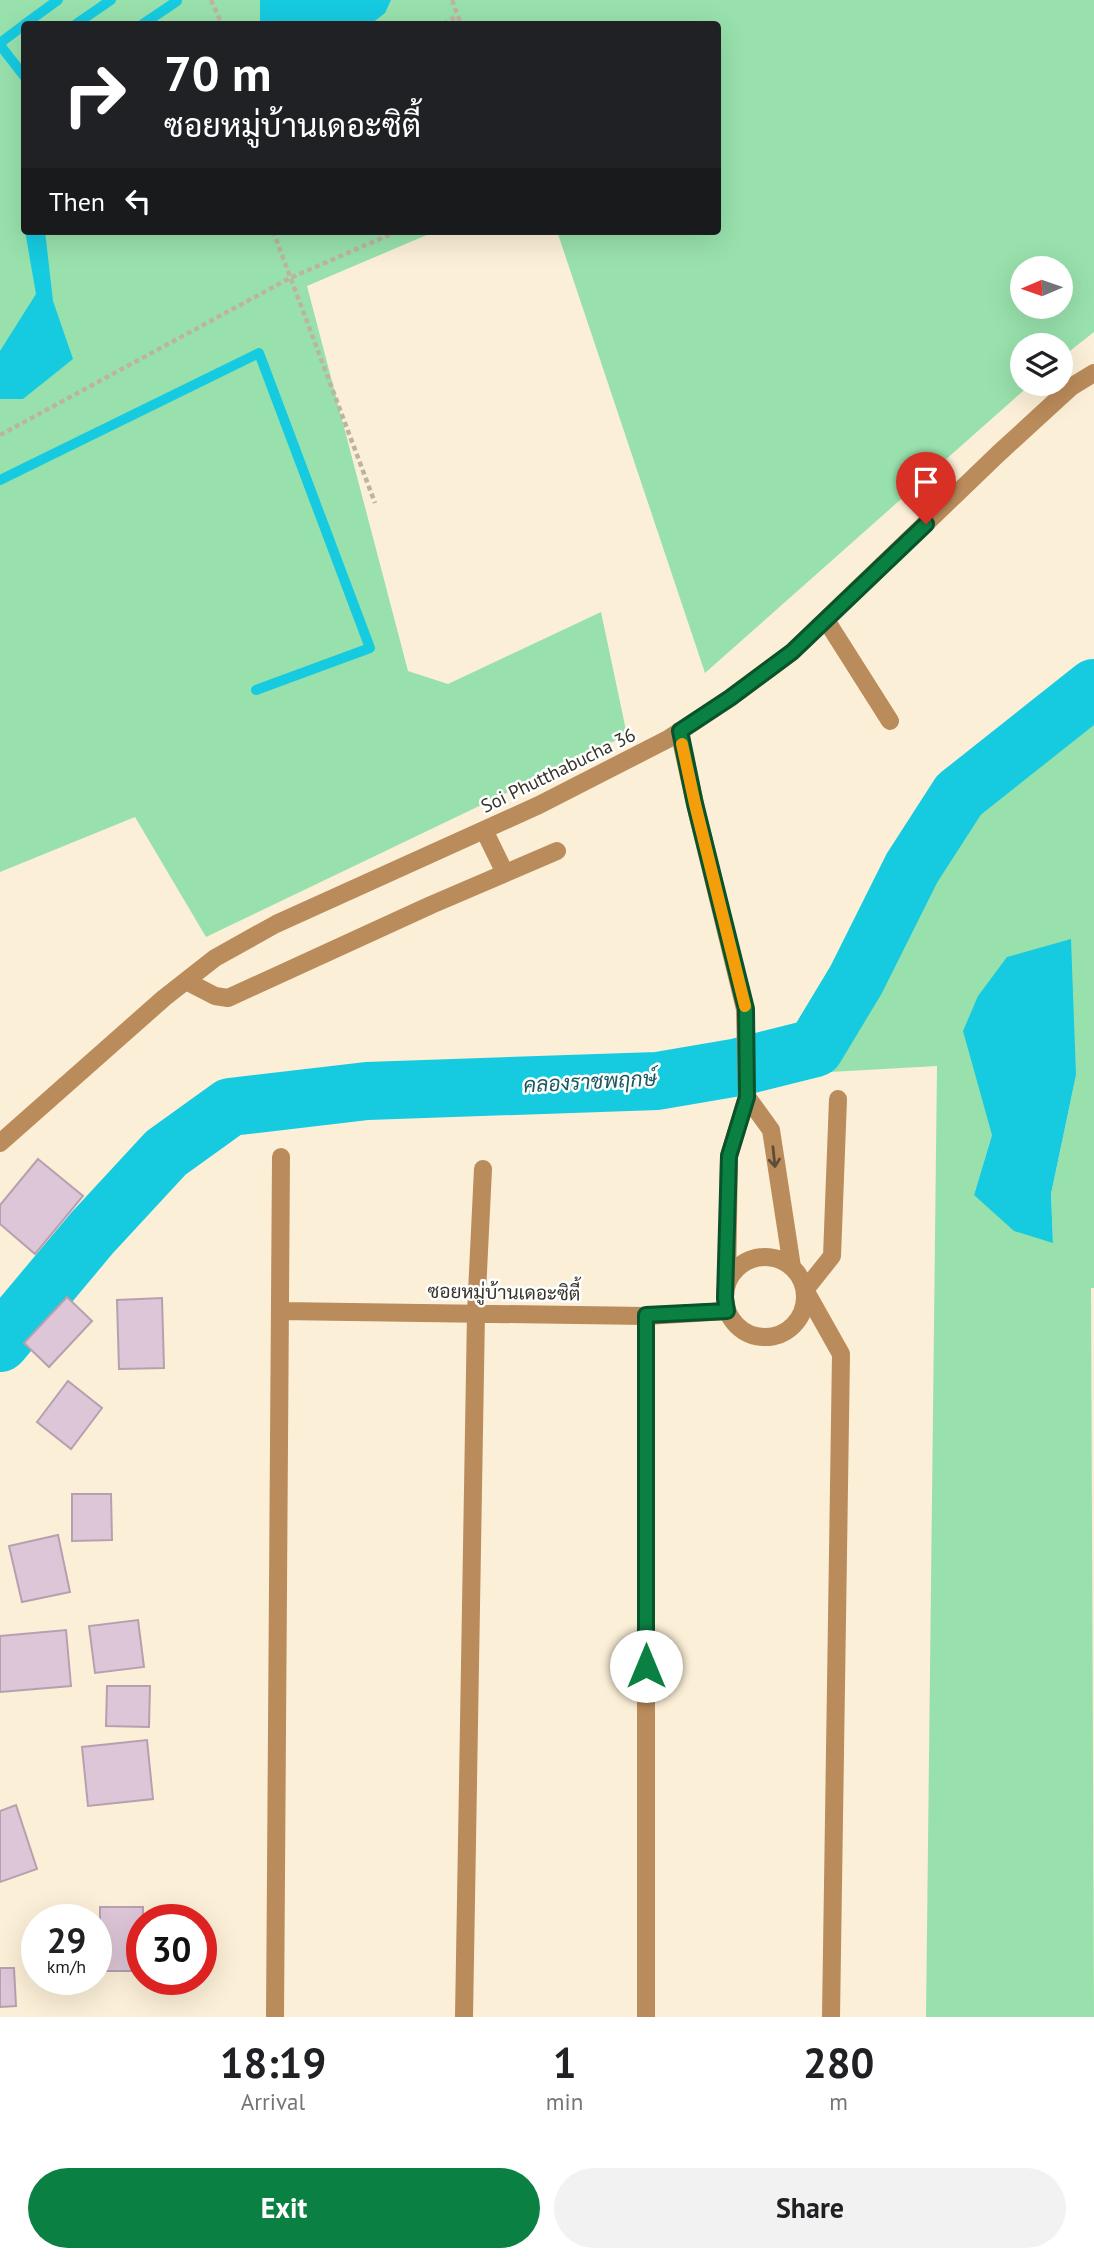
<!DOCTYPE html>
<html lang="en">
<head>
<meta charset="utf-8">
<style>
  body { margin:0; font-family:"PT Sans",Sarabun,sans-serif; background:#f2f2f2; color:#202124; height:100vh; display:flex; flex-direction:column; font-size:26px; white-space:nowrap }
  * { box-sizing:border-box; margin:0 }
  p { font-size:23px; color:#757577 }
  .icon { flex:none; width:38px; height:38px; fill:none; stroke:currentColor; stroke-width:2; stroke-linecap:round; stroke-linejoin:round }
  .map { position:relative; height:2017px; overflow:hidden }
  .side { display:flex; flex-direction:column; background:#fff; flex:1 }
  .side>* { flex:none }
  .hud { position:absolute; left:21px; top:21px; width:700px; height:214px; border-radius:7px; box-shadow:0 7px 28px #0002; background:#202124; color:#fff; overflow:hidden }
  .needle { width:46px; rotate:268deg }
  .tools { position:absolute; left:1010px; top:256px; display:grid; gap:14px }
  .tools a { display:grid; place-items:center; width:63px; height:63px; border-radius:50%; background:#fff; box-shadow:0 7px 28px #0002; font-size:35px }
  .speed { position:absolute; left:21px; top:1904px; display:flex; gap:14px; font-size:35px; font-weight:700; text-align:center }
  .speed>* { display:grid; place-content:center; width:91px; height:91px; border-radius:50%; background:#fff; box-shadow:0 7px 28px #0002; line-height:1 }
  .speed small { font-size:18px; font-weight:400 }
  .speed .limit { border:10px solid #d22; background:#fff; color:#111 }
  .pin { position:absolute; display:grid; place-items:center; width:60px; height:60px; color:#fff; margin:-72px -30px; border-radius:50% 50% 50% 0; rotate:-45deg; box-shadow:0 0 7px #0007 }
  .pin .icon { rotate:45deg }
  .me { position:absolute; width:77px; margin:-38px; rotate:0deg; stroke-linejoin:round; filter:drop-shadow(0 0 5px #0008) }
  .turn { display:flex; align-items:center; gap:24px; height:147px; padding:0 28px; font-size:32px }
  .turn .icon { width:91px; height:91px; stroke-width:2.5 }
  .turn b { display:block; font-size:49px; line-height:60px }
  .then { display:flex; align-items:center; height:66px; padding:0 28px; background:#0003; gap:14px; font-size:26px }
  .eta { display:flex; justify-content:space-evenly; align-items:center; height:119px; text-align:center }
  .eta b { font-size:42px; font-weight:700; line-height:49px }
  .primary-button { display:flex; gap:14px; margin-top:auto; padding:14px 28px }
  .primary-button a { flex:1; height:80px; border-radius:42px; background:#0b8043; color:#fff; font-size:28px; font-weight:700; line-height:80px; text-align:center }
  .primary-button a+a { background:#f2f2f2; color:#202124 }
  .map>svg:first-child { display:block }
</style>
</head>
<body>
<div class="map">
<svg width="1094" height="2017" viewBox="0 0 1094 2017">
  <rect width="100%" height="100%" fill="#fbefd7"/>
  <path fill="#98e1ac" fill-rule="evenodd" d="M0 0H1094V332L1061 358 1060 345H1022V383H1032L705 673 557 231H718V24H24V231H436L307 286 408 671 448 684 601 612 627 735 206 937 135 817 0 872ZM1022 268H1060V306H1022Z
    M1094 707V1288H1091L1094 2017H926L937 1066 777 1075 799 1029 914 895 964 822 1009 780ZM1076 1075 1051 1194 1053 1242 974 1195 992 1135Z"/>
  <path fill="#16cae0" d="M260 0H391L385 13 371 24H260Z
    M25 231H45L53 301 73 359 23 399H0V351L36 294Z
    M1071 939 1076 1075 1051 1194 1053 1243 1014 1231 974 1195 992 1135 963 1031 978 996 1007 957Z"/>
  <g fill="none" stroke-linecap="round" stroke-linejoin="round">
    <path stroke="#16cae0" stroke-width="10" d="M25 24 58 0
      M76 24 111 0
      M143 24 177 1
      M0 43 24 25
      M0 45 24 76
      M0 480 259 353 370 648 256 690"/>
    <path stroke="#16cae0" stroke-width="58" d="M0 1343 92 1233 166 1153 230 1107 367 1091 657 1081 739 1067 815 1048 856 980 912 868 959 795 1094 688"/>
  </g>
  <path fill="#ddc6d7" stroke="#b6a0b0" stroke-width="2" d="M38 1159 83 1196 35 1254 0 1224V1205Z
    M67 1297 92 1321 49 1367 24 1343Z
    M162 1298 164 1368 119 1369 117 1300Z
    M68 1381 102 1408 71 1449 37 1422Z
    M72 1494H111L112 1540 72 1541Z
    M58 1535 70 1592 22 1602 9 1546Z
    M138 1620 144 1667 95 1673 89 1626Z
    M66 1630 71 1686 0 1692V1636Z
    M107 1686H150L149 1727 106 1726Z
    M147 1740 153 1799 88 1806 82 1747Z
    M16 1805 37 1869 0 1882V1811Z
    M100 1907H143L142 1971H100Z
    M0 1968H14L16 2006 0 2007Z"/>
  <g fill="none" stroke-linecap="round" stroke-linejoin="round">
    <path stroke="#bdb4a0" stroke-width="4.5" stroke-dasharray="5 3.5" stroke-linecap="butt" d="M211 0 222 24
      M452 0 461 24
      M443 24 457 16
      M273 231 375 503
      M0 435 290 278 398 231"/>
    <path stroke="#ba8b5b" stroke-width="18" d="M826 620 890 721
      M679 731 695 804 745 1009 747 1097 729 1156 727 1284
      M484 830 505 873
      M186 981 215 996 228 998 431 905 557 851
      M747 1097 771 1130 792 1267
      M0 1143 164 998 215 958 276 924 539 805 668 739 730 698 792 652 998 454 1071 387 1094 373
      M725 1297a40 40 0 1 1 80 0a40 40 0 1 1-80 0Z
      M280 1311 646 1316 727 1311
      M646 1316V2017
      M275 2017 281 1157
      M464 2017 476 1313 483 1169
      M831 2017 841 1354 805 1290 832 1256 838 1099"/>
  </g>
  <defs><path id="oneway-shaft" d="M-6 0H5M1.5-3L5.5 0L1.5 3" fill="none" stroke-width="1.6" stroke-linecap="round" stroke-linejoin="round" transform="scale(1.75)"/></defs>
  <use stroke="#5e4d38" href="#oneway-shaft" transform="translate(774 1157) rotate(84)"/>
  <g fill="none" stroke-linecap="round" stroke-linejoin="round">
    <defs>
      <path id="route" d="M646 1666V1315L727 1311 725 1298 729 1156 747 1097 746 1009 695 804 680 731 730 698 792 652 926 524"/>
    </defs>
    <use href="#route" stroke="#07532c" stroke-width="18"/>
    <use href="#route" stroke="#0b8043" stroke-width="12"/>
    <path stroke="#f59e0b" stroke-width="12" d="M682 744 695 804 745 1006"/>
  </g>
  <g text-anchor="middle" stroke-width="5" stroke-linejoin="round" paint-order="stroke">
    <g font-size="19" fill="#373329" stroke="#fff">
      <text transform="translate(558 770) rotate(-26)" y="7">Soi Phutthabucha 36</text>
      <text transform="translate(504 1292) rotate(1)" y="7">ซอยหมู่บ้านเดอะซิตี้</text>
    </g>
    <g font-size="21" font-style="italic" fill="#195962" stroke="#fff">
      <text transform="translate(590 1082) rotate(-3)" y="7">คลองราชพฤกษ์</text>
    </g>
  </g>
</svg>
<div class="tools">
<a><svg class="needle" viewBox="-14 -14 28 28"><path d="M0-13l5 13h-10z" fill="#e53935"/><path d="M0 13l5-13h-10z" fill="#757577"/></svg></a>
<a><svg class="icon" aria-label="layers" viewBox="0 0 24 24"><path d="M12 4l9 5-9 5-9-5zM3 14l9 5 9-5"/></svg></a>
</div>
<div class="speed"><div>29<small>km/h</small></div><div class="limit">30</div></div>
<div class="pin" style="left:926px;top:524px;background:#d93025"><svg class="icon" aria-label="arrive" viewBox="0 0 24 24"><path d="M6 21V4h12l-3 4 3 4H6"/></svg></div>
<svg class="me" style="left:646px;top:1666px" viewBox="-20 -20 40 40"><circle r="19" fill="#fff"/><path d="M0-13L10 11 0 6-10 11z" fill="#0b8043"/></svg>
<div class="hud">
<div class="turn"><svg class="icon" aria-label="right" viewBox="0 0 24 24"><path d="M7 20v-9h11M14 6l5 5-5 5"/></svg><div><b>70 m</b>ซอยหมู่บ้านเดอะซิตี้</div></div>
<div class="then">Then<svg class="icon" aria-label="left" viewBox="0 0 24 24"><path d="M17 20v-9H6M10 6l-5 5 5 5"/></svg></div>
</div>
</div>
<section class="side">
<div class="eta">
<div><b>18:19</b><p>Arrival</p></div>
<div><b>1</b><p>min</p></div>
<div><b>280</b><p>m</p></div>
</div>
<div class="primary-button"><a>Exit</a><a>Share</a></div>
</section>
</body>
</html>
